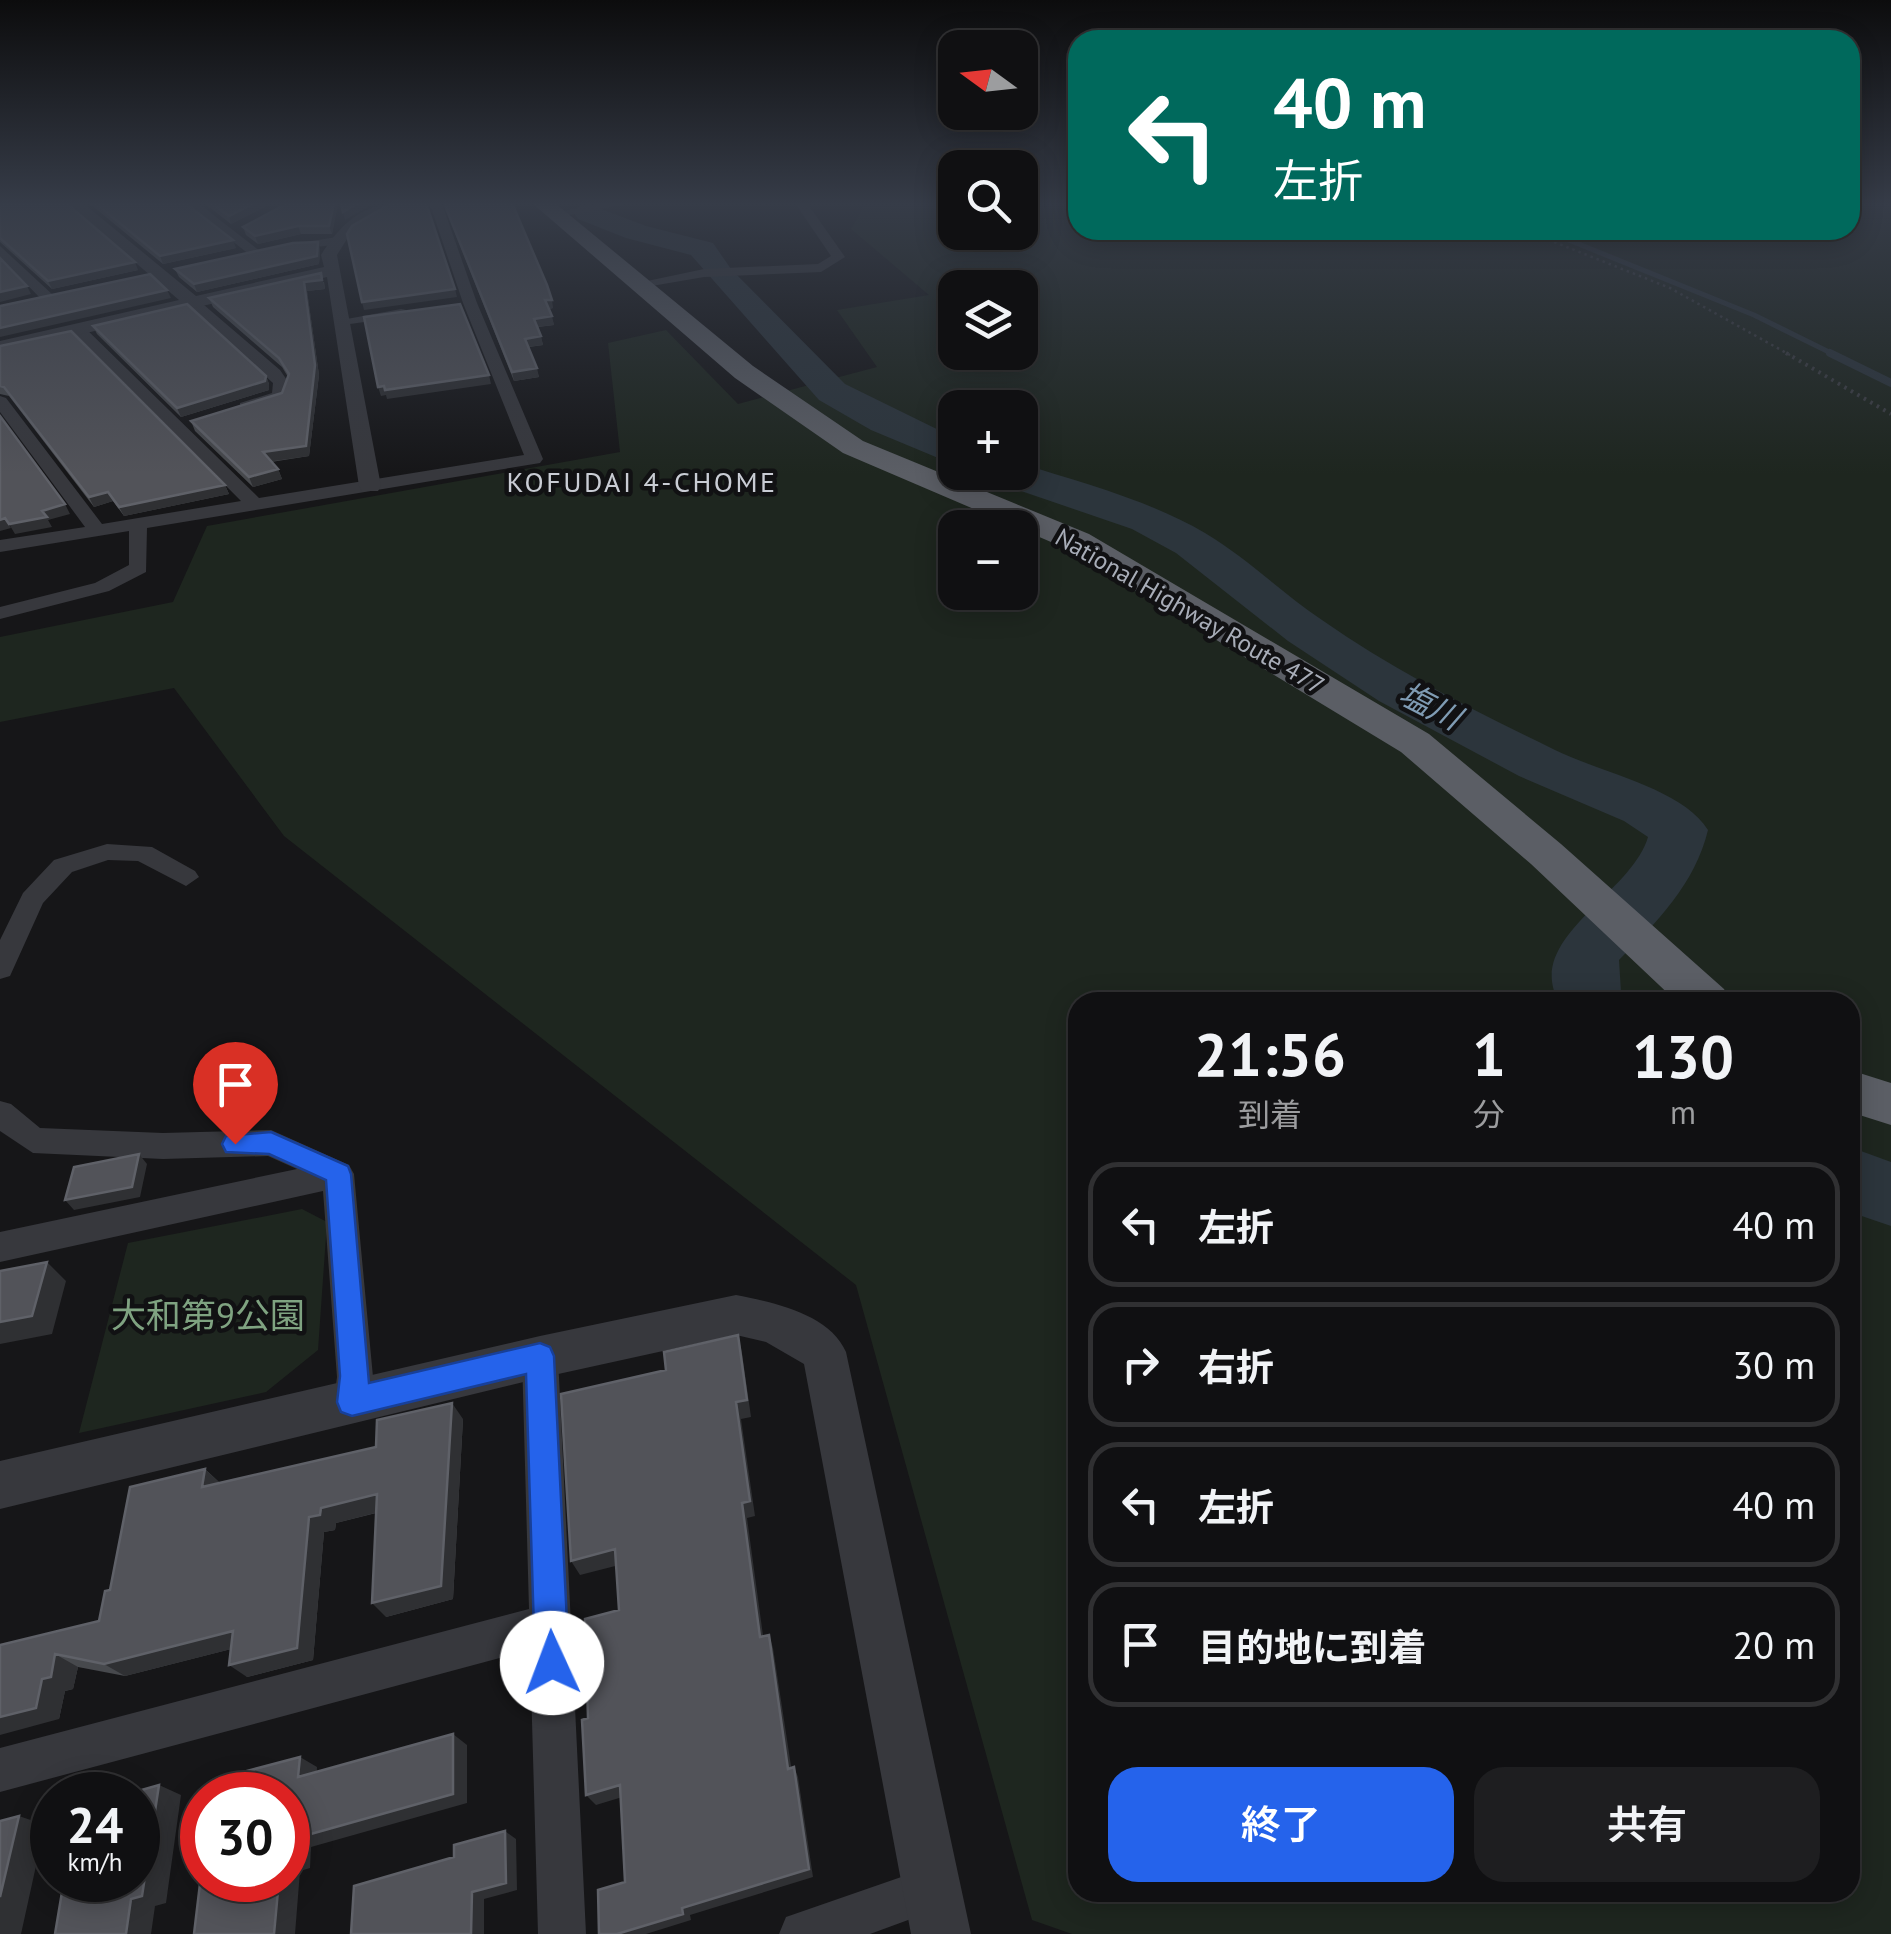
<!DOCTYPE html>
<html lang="ja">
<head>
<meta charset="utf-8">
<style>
  body { margin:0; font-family:"PT Sans","Noto Sans JP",sans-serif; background:#1e1e20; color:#f1f3f6; height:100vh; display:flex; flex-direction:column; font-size:38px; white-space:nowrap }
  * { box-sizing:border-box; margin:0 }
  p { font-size:32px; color:#9c9d9f }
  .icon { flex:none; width:55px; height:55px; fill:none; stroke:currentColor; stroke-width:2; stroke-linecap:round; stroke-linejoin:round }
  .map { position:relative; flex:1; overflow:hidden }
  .panel { position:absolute; left:1068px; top:992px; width:792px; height:910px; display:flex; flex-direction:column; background:#101012; border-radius:30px; box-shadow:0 5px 25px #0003,0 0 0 2px #303032 }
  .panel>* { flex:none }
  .guide { position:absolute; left:1068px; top:30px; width:792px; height:210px; border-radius:30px; box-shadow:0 5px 25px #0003,0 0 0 2px #303032; background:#00695c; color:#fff; overflow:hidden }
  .needle { width:65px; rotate:285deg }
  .controls { position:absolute; left:938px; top:30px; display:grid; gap:20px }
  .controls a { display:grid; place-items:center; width:100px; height:100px; border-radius:20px; background:#101012; box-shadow:0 5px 25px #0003,0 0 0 2px #303032; font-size:50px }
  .speed { position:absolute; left:30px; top:1772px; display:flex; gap:20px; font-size:50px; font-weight:700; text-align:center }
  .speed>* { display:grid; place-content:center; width:130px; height:130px; border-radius:50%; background:#101012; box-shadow:0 5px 25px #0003,0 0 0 2px #303032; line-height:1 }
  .speed small { font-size:25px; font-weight:400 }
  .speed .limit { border:15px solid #d22; background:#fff; color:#111 }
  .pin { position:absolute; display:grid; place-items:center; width:85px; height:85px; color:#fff; margin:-102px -42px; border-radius:50% 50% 50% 0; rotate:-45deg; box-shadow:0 0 10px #0007 }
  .pin .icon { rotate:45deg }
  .me { position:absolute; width:110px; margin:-55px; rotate:358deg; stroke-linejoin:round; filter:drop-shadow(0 0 8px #0008) }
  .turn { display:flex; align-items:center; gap:35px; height:210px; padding:0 40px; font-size:45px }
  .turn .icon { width:130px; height:130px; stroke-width:2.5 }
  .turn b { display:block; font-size:70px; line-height:85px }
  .eta { display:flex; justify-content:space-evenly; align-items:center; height:170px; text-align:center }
  .eta b { font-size:60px; font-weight:600; line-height:70px }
  .cta { display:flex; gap:20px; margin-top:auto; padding:20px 40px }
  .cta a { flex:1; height:115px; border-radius:30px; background:#2563eb; color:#fff; font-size:40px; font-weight:600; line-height:115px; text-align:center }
  .cta a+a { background:#1e1e20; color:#f1f3f6 }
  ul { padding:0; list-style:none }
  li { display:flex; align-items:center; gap:30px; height:125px; margin:0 20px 15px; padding:0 20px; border:5px solid #303032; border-radius:30px }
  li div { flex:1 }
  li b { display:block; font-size:38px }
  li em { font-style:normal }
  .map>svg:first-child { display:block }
</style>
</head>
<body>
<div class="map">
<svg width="1891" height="1934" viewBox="0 0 1891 1934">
  <rect width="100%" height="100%" fill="#161618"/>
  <path fill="#1e261f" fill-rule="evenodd" d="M859 203H955V232H1020V203H1077L1078 230H1850V203H1891V1934H1072L1032 1920 856 1285 284 836 174 688 0 722V637L173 602 207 526 620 452 608 343 666 330 738 404 877 367 837 310 929 295 851 229 863 208ZM955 288H1020V352H955ZM955 408H1020V472H955ZM955 528H1020V592H955ZM1078 1002H1850V1892H1078Z
    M302 1209 327 1222 318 1350 266 1392 79 1433 128 1243Z"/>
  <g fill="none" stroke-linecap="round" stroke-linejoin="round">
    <path stroke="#2c353c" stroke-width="5" d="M1544 230 1754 315 1835 355"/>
    <path stroke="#2c353c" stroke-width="8" d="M1830 353 1891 383"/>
    <path fill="#2c353c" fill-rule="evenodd" d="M588 204 646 226 713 243 731 269 845 384 955 438V465L871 430 819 400 691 255 626 238 578 219 574 213 578 207Z
      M1020 463C1082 483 1149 500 1205 533 1247 558 1282 593 1322 620 1395 671 1475 711 1555 750 1599 772 1682 788 1708 830 1695 884 1657 922 1619 960L1621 992 1626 1002H1559C1523 938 1631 895 1648 837L1624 821 1519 776 1379 701 1288 641 1176 553 1132 529 992 481 987 472H1020Z
      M1850 1147 1891 1162V1226L1850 1212Z"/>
    <path stroke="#3d3f44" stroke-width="2.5" stroke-dasharray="2.5 4" stroke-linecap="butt" d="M1524 230 1670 288 1790 355"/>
    <path stroke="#3d3f44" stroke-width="4" stroke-dasharray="2.5 5" stroke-linecap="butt" d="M1786 353 1891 414"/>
    <path fill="#37383d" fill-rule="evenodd" d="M184 203H198L261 252 250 255Z
      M413 203 442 204 477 303 543 459 540 463 147 528 146 572 109 591 0 619V607L95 583 129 565V531L0 552V540L85 527 0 412V396L6 398 102 524 241 501 73 332V326H83L259 498 524 455 463 303 431 207Z
      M601 203H630L555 218 549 214Z
      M795 203H807L845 257 821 272 704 277 640 288 633 284 704 269 818 264 831 256Z
      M337 237 343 241 342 244 280 251 274 247Z
      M0 246 53 295V301H43L0 257Z
      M187 299H197L280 370 289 383 285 399 240 409V403L272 393 273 383 187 305Z
      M401 309 406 310V316L343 325 336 321Z
      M107 844 152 847 195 871 199 877 186 886 138 861 108 860 72 872 43 903 10 976 0 979V940L23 893 54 860Z
      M0 1101 11 1104 40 1128 163 1133 271 1130 349 1165 354 1174 373 1377 365 1413 352 1419 339 1413 334 1401 337 1377 323 1191 0 1262V1232L297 1169 268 1156 163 1159 33 1153 0 1131Z
      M540 1340 553 1345 558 1357 586 1934H538L530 1650 0 1792V1748L529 1609 522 1357 527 1345Z
      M933 1866 949 1873 956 1889 949 1905 870 1934H779L786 1917Z"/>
    <path fill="#37383d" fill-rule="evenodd" d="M66 203H83L196 296 324 267 321 255C340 225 362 203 400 203L352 231 337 255 381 486 378 491H362L359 486 327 277 0 353V341L179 300Z
      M736 1295C773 1302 830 1314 846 1352L971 1934H911L804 1364 766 1342 736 1335 540 1378 0 1509V1461L540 1336Z"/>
    <path fill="#5b5e65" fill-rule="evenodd" d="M532 203H555L753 366 863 441 1089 534 1429 734 1561 844 1724 989 1731 1002H1677L1531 864 1401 752 1065 548 843 453 735 378Z
      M1850 1070 1891 1083V1125L1850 1112Z"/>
  </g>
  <path fill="#47494d" d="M0 203 138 270 52 289 0 242Z
    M89 203H185L236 248 163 264Z
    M204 203H272L231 224Z
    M338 203 332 234H301L258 244 246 235 243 227Z
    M443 203H512L553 308 549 309 554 325 538 327 543 345 529 347 539 377 514 381Z
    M318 242 320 250 319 264 197 292 179 277 175 269Z
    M324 282 325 289 307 291 319 375 309 456 271 462 278 469 282 479 253 487 195 431 191 421 282 393 288 377 282 367 213 307 209 298Z
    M93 326 266 376 269 384V390L181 417 97 334Z
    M0 346 225 485 229 494 124 516 113 501 94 507 9 396 0 394Z
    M463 1419 453 1599 386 1617 376 1513 336 1523 335 1530 324 1532 313 1660 247 1677 231 1649 125 1676 78 1667 73 1689 65 1691 59 1719 0 1645 99 1621 110 1590 205 1469 220 1483 376 1447Z"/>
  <path fill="#2f3033" d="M255 203H272L231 224 229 216Z
    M334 203H338L332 234 329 226Z
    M358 203H375L345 220 343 212Z
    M298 226 301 234 258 244 255 236Z
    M233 240 236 248 163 264 160 256Z
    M318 242 320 250 319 264 197 292 194 284Z
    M135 262 138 270 52 289 48 281Z
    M321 273 325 289 307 291 319 375 309 456 267 462 263 452 306 446 304 282Z
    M27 286 31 294 0 302V292Z
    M455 289 457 297 364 310 362 302Z
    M167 290 171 298 0 337V328Z
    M545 300H552L553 308 547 309Z
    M552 316 554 325 536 327 534 319Z
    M541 336 543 345 527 347 525 339Z
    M537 368 539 377 514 381 512 372Z
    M489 375 491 384 387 399 386 395 381 396 378 387Z
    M266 376 269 384V390L181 417 177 408Z
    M278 469 282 479 253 487 249 477Z
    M225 485 229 494 124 516 119 507Z
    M108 492 113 501 94 507 89 497Z
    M65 504 70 514 48 520 52 527 15 534 9 524 42 511Z
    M5 518 11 528 0 531V520Z
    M139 1154 147 1164 140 1197 74 1210 65 1200Z
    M47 1262 66 1281 52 1334 0 1344V1322Z
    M738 1335 742 1353 751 1417 741 1419 755 1516 747 1518 765 1650 760 1637 742 1503 736 1402Z
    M452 1403 463 1419 453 1599 386 1617 372 1603Z
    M205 1469 222 1485 202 1487Z
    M377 1494 391 1509 336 1523 335 1530 324 1532 313 1660 247 1677 229 1665 309 1517 321 1508Z
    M615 1549 623 1564 580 1575 571 1561Z
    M233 1631 251 1644 125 1676 104 1664Z
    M769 1635 773 1648 793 1779 788 1769Z
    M55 1654 78 1667 73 1689 65 1691 59 1719 0 1735V1717L42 1679Z
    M453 1734 467 1745V1803L311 1847 310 1868 300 1871 295 1934H274L279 1880H288V1861L293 1839Z
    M300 1757 317 1767 316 1787 298 1777Z
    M794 1767 798 1777 813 1877 690 1915 691 1920 646 1934H617L682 1908Z
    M159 1785 181 1795 166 1903 155 1906 151 1934H126L131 1899Z
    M620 1785 629 1795 596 1805 586 1795Z
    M19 1816 45 1825 21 1934H0V1897Z
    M505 1831 516 1839 517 1890 484 1899V1934H471L472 1892Z"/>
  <path fill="#525359" stroke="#5f6168" stroke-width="2.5" d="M0 203H66L135 262 48 281 0 238Z
    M95 203H185L233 240 160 256Z
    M211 203H255L229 216Z
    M288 203H334L329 226H298L255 236 243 227Z
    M341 203H358L343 212Z
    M392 203H426L455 289 362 302 347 234 352 226Z
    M444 203H512L547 285 552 300H545L552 316 534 319 541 336 525 339 537 368 512 372Z
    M318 242 317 256 194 284 175 269 293 243Z
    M0 258 27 286 0 292Z
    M321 273 322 280 304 282 315 365 306 446 263 452 278 469 249 477 191 421 282 393 289 374 279 358 209 298Z
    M150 274 167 290 0 328V306Z
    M187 304 266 376 265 381 177 408 93 326Z
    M460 304 489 375 385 390 384 386 378 387 364 317Z
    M71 331 225 485 119 507 108 492 89 497 4 387 0 386V346Z
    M0 416 65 504 42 511 47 517 9 524 5 518 0 520Z
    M139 1154 132 1187 65 1200 74 1167Z
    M47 1262 32 1316 0 1322V1271Z
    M738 1335 747 1400 736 1402 750 1501 742 1503 760 1637 769 1635 788 1769 794 1767 809 1869 682 1908 683 1914 617 1934H599L598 1890 625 1882 620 1785 586 1795 582 1720 588 1718 585 1619 619 1610 615 1549 571 1561 561 1394 666 1370 664 1352Z
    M452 1403 441 1586 372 1603 377 1494 321 1508 320 1515 309 1517 297 1648 229 1665 233 1631 104 1664 55 1654 51 1677 42 1679 36 1708 0 1717V1645L99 1621 105 1591 110 1590 130 1487 205 1469 202 1487 376 1447 377 1420Z
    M453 1734V1794L293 1839 291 1860 288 1861V1795H211L213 1780 300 1757 298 1777Z
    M159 1785 142 1896 131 1899 126 1934H55L64 1880H138V1795H124Z
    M19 1816 0 1897V1821Z
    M505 1831 506 1883 472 1892 471 1934H351L354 1886 454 1857V1845Z
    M202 1867V1880H279L274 1934H194Z"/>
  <linearGradient id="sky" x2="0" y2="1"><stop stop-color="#0c0c0d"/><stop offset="0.43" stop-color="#363c48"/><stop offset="1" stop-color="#363c48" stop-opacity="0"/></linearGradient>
  <rect width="1891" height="474" fill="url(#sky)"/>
  <path fill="#2563eb" stroke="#184099" stroke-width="2.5" d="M271 1132 348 1166 351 1174 369 1383 540 1343 550 1347 554 1356 569 1663 564 1675 552 1680 540 1675 535 1663 526 1374 352 1416 341 1412 337 1402 340 1376 326 1180 269 1154 226 1152 222 1144 226 1136Z"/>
  <g text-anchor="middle" stroke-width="9" stroke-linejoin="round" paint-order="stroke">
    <g font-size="25" fill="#a8adb8" stroke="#111113">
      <text transform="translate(1190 611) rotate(30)" y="9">National Highway Route 477</text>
    </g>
    <g font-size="28" letter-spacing="2.5" fill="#c9ccd4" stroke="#111113">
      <text x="642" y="492">KOFUDAI 4-CHOME</text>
    </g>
    <g font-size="32" font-style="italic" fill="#7f9bb3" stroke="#111113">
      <text transform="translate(1430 706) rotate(27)" y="11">塩川</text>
    </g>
    <g font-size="35" fill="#7fa381" stroke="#111113">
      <text x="208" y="1328">大和第9公園</text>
    </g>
  </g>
</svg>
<div class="controls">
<a><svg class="needle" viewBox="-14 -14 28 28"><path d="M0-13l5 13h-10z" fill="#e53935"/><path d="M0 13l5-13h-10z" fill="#9c9d9f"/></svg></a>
<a><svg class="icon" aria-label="search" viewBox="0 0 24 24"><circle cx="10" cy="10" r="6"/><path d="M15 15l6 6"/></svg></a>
<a><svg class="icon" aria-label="layers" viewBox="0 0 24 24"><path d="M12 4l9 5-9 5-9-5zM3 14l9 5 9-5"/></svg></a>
<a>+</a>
<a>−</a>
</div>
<div class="speed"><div>24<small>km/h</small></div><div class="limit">30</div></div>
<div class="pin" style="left:235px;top:1144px;background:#d93025"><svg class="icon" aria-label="arrive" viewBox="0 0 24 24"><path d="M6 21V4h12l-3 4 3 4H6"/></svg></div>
<svg class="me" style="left:552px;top:1663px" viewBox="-20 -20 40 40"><circle r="19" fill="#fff"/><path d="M0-13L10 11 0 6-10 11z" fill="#2563eb"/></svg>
<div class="guide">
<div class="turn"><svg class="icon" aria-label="left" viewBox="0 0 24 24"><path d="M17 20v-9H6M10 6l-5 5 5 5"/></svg><div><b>40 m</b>左折</div></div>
</div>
<section class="panel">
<div class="eta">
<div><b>21:56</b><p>到着</p></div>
<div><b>1</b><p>分</p></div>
<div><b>130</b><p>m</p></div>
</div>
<ul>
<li><svg class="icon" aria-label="left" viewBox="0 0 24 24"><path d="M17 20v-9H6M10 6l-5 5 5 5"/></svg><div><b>左折</b></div><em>40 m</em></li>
<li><svg class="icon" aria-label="right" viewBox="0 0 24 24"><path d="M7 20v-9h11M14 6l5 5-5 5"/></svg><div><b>右折</b></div><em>30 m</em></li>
<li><svg class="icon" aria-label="left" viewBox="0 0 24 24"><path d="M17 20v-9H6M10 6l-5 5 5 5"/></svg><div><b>左折</b></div><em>40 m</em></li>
<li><svg class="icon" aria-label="arrive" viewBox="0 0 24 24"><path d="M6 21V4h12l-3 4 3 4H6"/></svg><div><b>目的地に到着</b></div><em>20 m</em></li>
</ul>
<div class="cta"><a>終了</a><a>共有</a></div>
</section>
</div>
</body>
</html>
